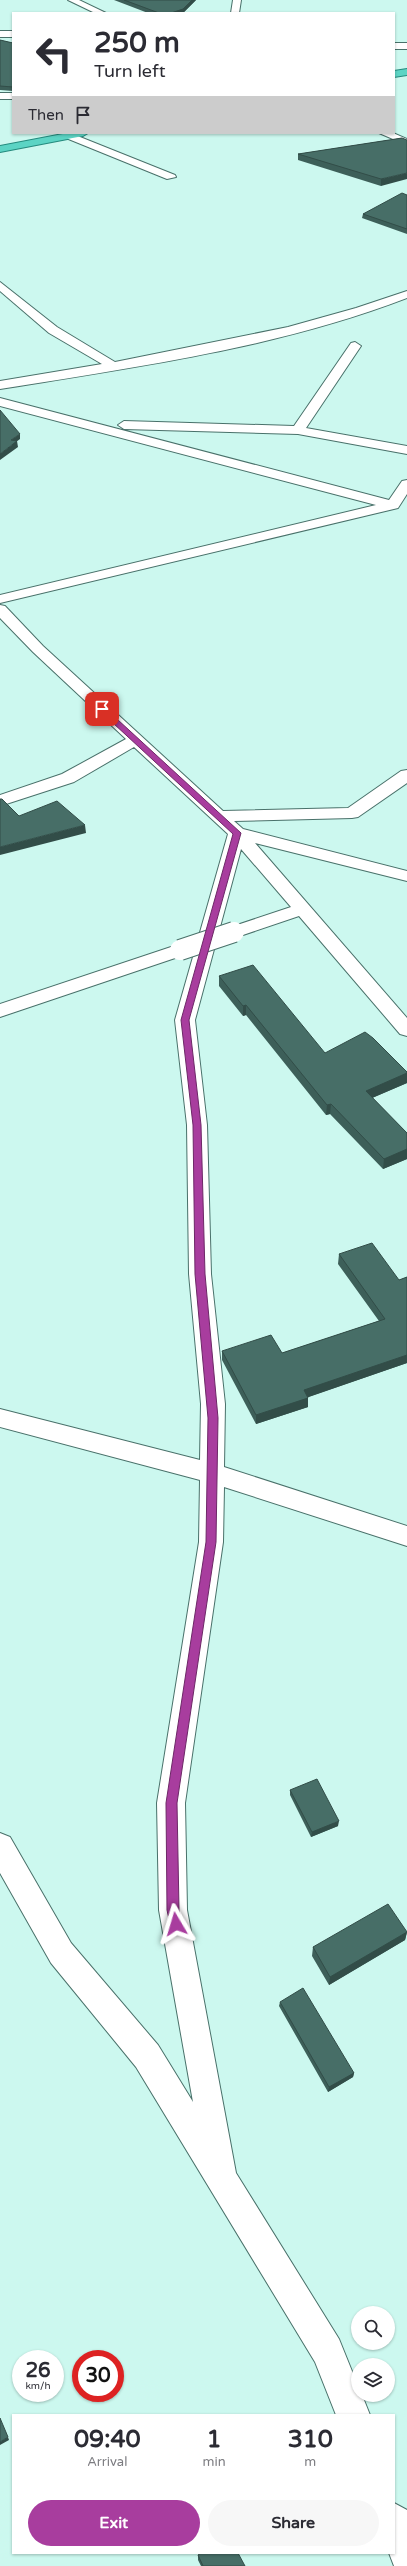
<!DOCTYPE html>
<html lang="en">
<head>
<meta charset="utf-8">
<style>
  body { margin:0; font-family:"Varela Round",sans-serif; background:#f7f7f7; color:#2b2b33; height:100vh; display:flex; flex-direction:column; font-size:15px; white-space:nowrap }
  * { box-sizing:border-box; margin:0 }
  p { font-size:13px; color:#7c7c81 }
  .icon { flex:none; width:22px; height:22px; fill:none; stroke:currentColor; stroke-width:2; stroke-linecap:round; stroke-linejoin:round }
  .map { position:relative; flex:1; overflow:hidden }
  .sheet { position:absolute; left:12px; top:2414px; width:383px; height:140px; display:flex; flex-direction:column; background:#fff; border-radius:0px; box-shadow:0 1px 3px #0004 }
  .sheet>* { flex:none }
  .banner { position:absolute; left:12px; top:12px; width:383px; height:122px; border-radius:0px; box-shadow:0 1px 3px #0004; background:#fff; color:#2b2b33; overflow:hidden }
  .tools { position:absolute; left:351px; top:2306px; display:grid; gap:8px }
  .tools a { display:grid; place-items:center; width:44px; height:44px; border-radius:50%; background:#fff; box-shadow:0 1px 3px #0004; font-size:20px }
  .speed { position:absolute; left:12px; top:2350px; display:flex; gap:8px; font-size:20px; font-weight:700; text-align:center }
  .speed>* { display:grid; place-content:center; width:52px; height:52px; border-radius:50%; background:#fff; box-shadow:0 1px 3px #0004; line-height:1 }
  .speed small { font-size:10px; font-weight:400 }
  .speed .limit { border:6px solid #d22; background:#fff; color:#111 }
  .pin { position:absolute; display:grid; place-items:center; width:34px; height:34px; color:#fff; margin:-17px; border-radius:8px; box-shadow:0 2px 6px #0006 }
  .me { position:absolute; width:44px; margin:-22px; rotate:353deg; stroke-linejoin:round; filter:drop-shadow(0 0 3px #0008) }
  .turn { display:flex; align-items:center; gap:14px; height:84px; padding:0 16px; font-size:18px }
  .turn .icon { width:52px; height:52px; stroke-width:2.5 }
  .turn b { display:block; font-size:28px; line-height:34px }
  .then { display:flex; align-items:center; height:38px; padding:0 16px; background:#0003; gap:8px; font-size:15px }
  .eta { display:flex; justify-content:space-evenly; align-items:center; height:68px; text-align:center }
  .eta b { font-size:24px; font-weight:800; line-height:28px }
  .cta { display:flex; gap:8px; margin-top:auto; padding:8px 16px }
  .cta a { flex:1; height:46px; border-radius:24px; background:#a83d9e; color:#fff; font-size:16px; font-weight:800; line-height:46px; text-align:center }
  .cta a+a { background:#f7f7f7; color:#2b2b33 }
  .map>svg:first-child { display:block }
</style>
</head>
<body>
<div class="map">
<svg width="407" height="2566" viewBox="0 0 407 2566">
  <rect width="100%" height="100%" fill="#ccf8ef"/>
  <g fill="none" stroke-linecap="round" stroke-linejoin="round">
    <defs>
      <path id="minor" d="M68 0H79L106 13H95Z
        M233 0H241L239 13H231Z
        M0 31H13V37H0Z
        M394 43H407V49H394Z
        M0 93H13V99H0Z
        M70 133 175 175 176 177 167 179 66 138V134Z
        M379 133H393L407 139V145Z
        M0 282 57 327 115 362 288 327 356 308 407 291V298C277 348 136 367 0 389V381L102 364 49 333 0 291Z
        M355 342 361 346 306 428 407 446V454L298 434 124 429 118 425 124 421 294 426 351 343Z
        M0 398 389 500 402 481 407 480V494L398 508 0 603V595L376 505 0 406Z
        M0 605 5 606 43 646 223 811 348 808 401 771 407 770V783L358 817 352 818 234 821 243 829 407 871V881L255 843 407 1018V1036L400 1034 299 916 240 936H228L225 932 228 928 291 907 241 849 195 1020 207 1125 211 1274 225 1404 224 1467 407 1526V1546L224 1487 223 1542 185 1803 187 1910 236 2173 339 2339 358 2386V2395H362L370 2415H336L315 2362 136 2067 51 1963 0 1873V1833L10 1837 71 1943 158 2045 193 2102 159 1910 157 1803 199 1542 200 1480 0 1427V1409L200 1460 201 1404 189 1274 187 1125 175 1020 228 834 134 747 74 782 0 806V795L62 774 126 739 33 652 0 618Z
        M180 944 187 946 189 950 187 954 0 1017V1004Z
        M394 2503 407 2510V2566H394L389 2553H394Z"/>
      <path id="trunk" d="M407 69V75L394 77V71Z
        M68 133H88L83 136 0 152V146Z"/>
    </defs>
    <use href="#minor" stroke="#49716a" stroke-width="2"/>
    <use href="#trunk" stroke="#248a7d" stroke-width="2"/>
    <use href="#minor" fill="#fff" fill-rule="evenodd"/>
    <use href="#trunk" fill="#5cd4c4" fill-rule="evenodd"/>
    <defs>
      <path id="minor-bridge" d="M180 950 234 932"/>
    </defs>
    <use href="#minor-bridge" stroke="#49716a" stroke-width="22" stroke-linecap="butt"/>
    <use href="#minor-bridge" stroke="#fff" stroke-width="20"/>
  </g>
  <path fill="#3d5f59" d="M114 0H196L183 13H148Z
    M0 40 13 43V91L0 90Z
    M402 138 381 186 298 160V154Z
    M407 195V234L362 218 363 214Z
    M219 976 325 1053 407 1072V1083L372 1098 407 1133V1159L383 1169 330 1114 326 1115 246 1015 243 1016 219 986Z
    M339 1254 399 1280 407 1277V1363L308 1397V1407L256 1424 222 1360V1351L282 1353 379 1321 338 1264Z
    M290 1790 338 1826 311 1837 290 1795Z
    M407 1932 405 1940 329 1985 312 1956 313 1947Z
    M280 2002 354 2073 353 2077 328 2092 279 2006Z
    M198 2555 245 2566H201L198 2560Z"/>
  <path fill="#324d48" d="M192 0H196L183 13H171Z
    M407 173V179L381 186V179Z
    M20 434V439L12 445 11 440Z
    M17 441 18 447 0 460V454Z
    M85 825 86 833 0 855V847Z
    M246 1005V1015L243 1016V1006Z
    M407 1073V1083L365 1101 366 1091Z
    M331 1104 330 1114 326 1115 327 1105Z
    M407 1149V1159L383 1169 384 1159Z
    M407 1355V1363L303 1399 304 1390Z
    M308 1398V1407L256 1424V1415Z
    M339 1821 338 1826 311 1837 312 1832Z
    M407 1932 405 1940 329 1985 330 1977Z
    M354 2073 353 2077 328 2092 329 2087Z
    M8 2437 9 2440 0 2445V2442Z"/>
  <path fill="#476e67" stroke="#324d48" d="M124 0H192L183 9 171 13H159Z
    M0 40 13 43V87L0 86Z
    M402 138 407 140V173L381 179 298 154Z
    M402 193 407 195V229L363 214Z
    M0 410 20 434 11 440 17 441 0 454Z
    M0 799H2L19 816 57 801 85 825 0 847Z
    M253 965 325 1053 365 1032 373 1038 407 1072V1073L366 1091 407 1133V1149L384 1159 331 1104 327 1105 246 1005 243 1006 219 976Z
    M372 1243 399 1280 407 1277V1355L304 1390 308 1398 256 1415 222 1351 271 1335 282 1353 385 1319 339 1254Z
    M317 1779 339 1821 312 1832 290 1790Z
    M388 1904 407 1932 330 1977 313 1947Z
    M303 1988 354 2073 329 2087 280 2002Z
    M0 2418 8 2437 0 2442Z
    M201 2553H238L245 2566H203L198 2555Z"/>
  <path fill="#a83d9e" stroke="#6d2867" d="M100 708H105L241 833 189 1020 201 1125 205 1274 218 1418 216 1542 177 1803 179 1910 182 1924 176 1930 170 1924 167 1910 166 1803 206 1542 208 1418 195 1274 193 1125 181 1020 233 834 100 711Z"/>
</svg>
<div class="tools">
<a><svg class="icon" aria-label="search" viewBox="0 0 24 24"><circle cx="10" cy="10" r="6"/><path d="M15 15l6 6"/></svg></a>
<a><svg class="icon" aria-label="layers" viewBox="0 0 24 24"><path d="M12 4l9 5-9 5-9-5zM3 14l9 5 9-5"/></svg></a>
</div>
<div class="speed"><div>26<small>km/h</small></div><div class="limit">30</div></div>
<div class="pin" style="left:102px;top:709px;background:#d93025"><svg class="icon" aria-label="arrive" viewBox="0 0 24 24"><path d="M6 21V4h12l-3 4 3 4H6"/></svg></div>
<svg class="me" style="left:176px;top:1924px" viewBox="-20 -20 40 40"><path d="M0-17L14 15 0 8-14 15z" fill="#a83d9e" stroke="#fff" stroke-width="4"/></svg>
<div class="banner">
<div class="turn"><svg class="icon" aria-label="left" viewBox="0 0 24 24"><path d="M17 20v-9H6M10 6l-5 5 5 5"/></svg><div><b>250 m</b>Turn left</div></div>
<div class="then">Then<svg class="icon" aria-label="arrive" viewBox="0 0 24 24"><path d="M6 21V4h12l-3 4 3 4H6"/></svg></div>
</div>
<section class="sheet">
<div class="eta">
<div><b>09:40</b><p>Arrival</p></div>
<div><b>1</b><p>min</p></div>
<div><b>310</b><p>m</p></div>
</div>
<div class="cta"><a>Exit</a><a>Share</a></div>
</section>
</div>
</body>
</html>
